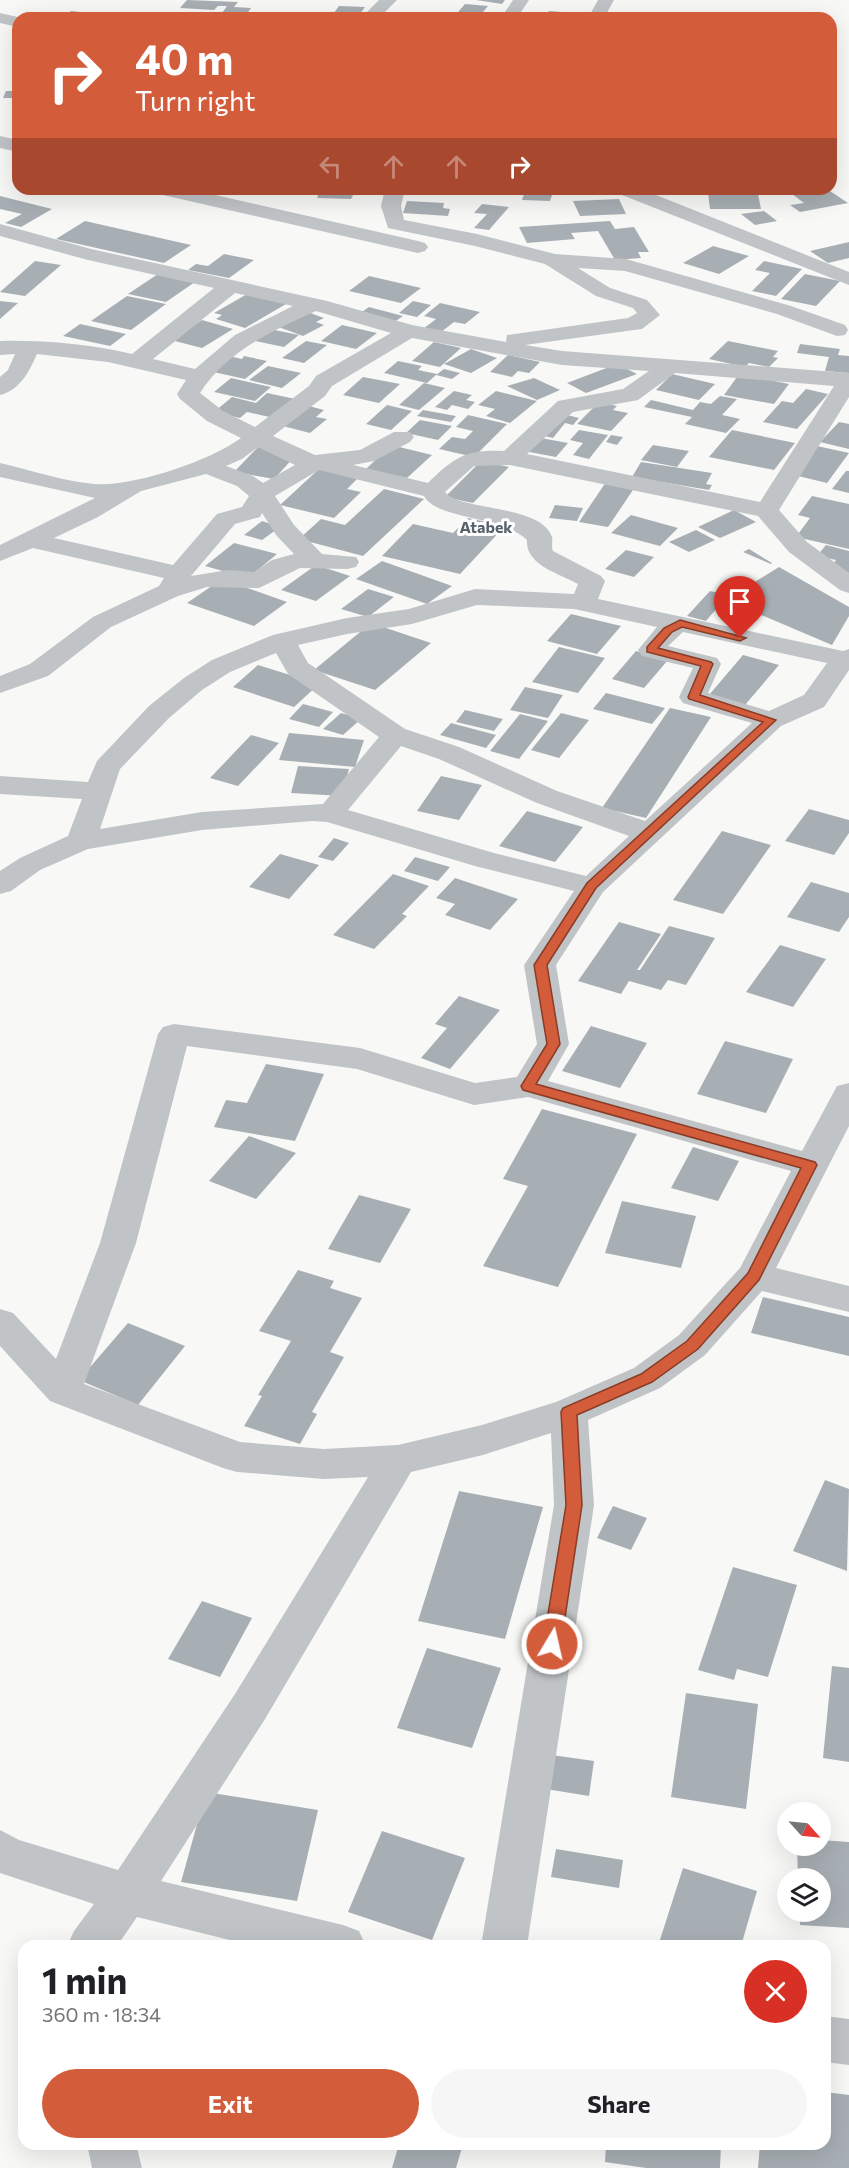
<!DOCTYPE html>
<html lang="en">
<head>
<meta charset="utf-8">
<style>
  body { margin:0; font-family:Commissioner,sans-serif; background:#f6f6f6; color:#202124; height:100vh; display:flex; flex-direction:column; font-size:22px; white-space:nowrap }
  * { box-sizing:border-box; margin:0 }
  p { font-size:20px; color:#757577 }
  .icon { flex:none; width:33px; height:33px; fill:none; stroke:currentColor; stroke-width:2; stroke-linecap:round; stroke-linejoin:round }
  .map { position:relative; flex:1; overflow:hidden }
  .side { position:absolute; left:18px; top:1940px; width:813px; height:210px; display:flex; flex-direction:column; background:#fff; border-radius:18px; box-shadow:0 6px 24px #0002 }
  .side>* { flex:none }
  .banner { position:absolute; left:12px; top:12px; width:825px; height:183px; border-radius:18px; box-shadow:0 6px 24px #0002; background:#d35c3b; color:#fff; overflow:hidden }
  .needle { width:39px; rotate:117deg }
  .controls { position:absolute; left:777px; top:1802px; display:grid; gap:12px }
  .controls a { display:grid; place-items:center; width:54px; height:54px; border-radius:50%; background:#fff; box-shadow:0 6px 24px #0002; font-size:30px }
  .pin { position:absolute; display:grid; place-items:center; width:51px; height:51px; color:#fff; margin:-62px -26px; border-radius:50% 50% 50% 0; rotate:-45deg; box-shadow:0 0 6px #0007 }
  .pin .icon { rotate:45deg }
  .me { position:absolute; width:66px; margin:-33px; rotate:9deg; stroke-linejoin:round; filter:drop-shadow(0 0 4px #0008) }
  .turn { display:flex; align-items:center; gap:21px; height:126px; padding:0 24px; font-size:27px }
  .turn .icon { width:78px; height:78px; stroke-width:2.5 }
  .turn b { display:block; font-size:42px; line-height:51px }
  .lanes { display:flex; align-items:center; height:57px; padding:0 24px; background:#0003; justify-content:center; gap:30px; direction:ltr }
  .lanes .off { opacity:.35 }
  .round { display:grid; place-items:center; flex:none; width:63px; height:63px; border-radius:32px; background:#f6f6f6 }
  .head { display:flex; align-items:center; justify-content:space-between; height:102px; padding:0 24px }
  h1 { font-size:36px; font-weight:700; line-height:45px }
  .action { display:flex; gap:12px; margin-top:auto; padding:12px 24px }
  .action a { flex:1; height:69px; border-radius:36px; background:#d35c3b; color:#fff; font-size:24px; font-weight:700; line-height:69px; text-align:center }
  .action a+a { background:#f6f6f6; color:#202124 }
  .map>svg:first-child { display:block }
</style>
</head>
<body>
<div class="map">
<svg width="849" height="2168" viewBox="0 0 849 2168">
  <rect width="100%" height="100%" fill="#f8f8f6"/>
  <path fill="#a8afb4" d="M187 0 238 2 234 7 251 8 244 18H204L206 15 220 16 227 6H218L214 10 180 8Z
    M476 0H505L502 4Z
    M465 4 488 6 478 18H453Z
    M339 6 365 7 357 18 331 17Z
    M71 11 108 15 104 18H63Z
    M549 11 586 14 584 18H544Z
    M6 91H18V98H3Z
    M320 189H356L351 199 317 198Z
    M526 189H554L550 201 522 200Z
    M822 189H827L848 203 800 212 790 205 804 203 792 194Z
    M708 193 758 194 761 209H710Z
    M0 196 52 209 21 227 5 223 22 214 0 209Z
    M619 199 626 214 580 216 573 201Z
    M407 201 444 203 443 208 450 209 448 216 403 213Z
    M482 204 509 207 489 230 474 228 487 214 474 213Z
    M764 211 777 221 755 225 741 214Z
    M85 221 191 245 164 263 56 239Z
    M610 221 615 229 634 227 649 252H638L641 258 615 260 598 231 571 233 575 239 527 243 519 227Z
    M849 242V258L828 263 810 251Z
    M713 246 749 256 719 274 683 263Z
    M224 254 254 260 229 278 188 270 196 264 208 266Z
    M35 261 61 265 25 296 0 292Z
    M764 261 802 269 776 296 752 291 770 273 755 270Z
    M158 274 195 282 166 302 128 294Z
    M805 274 840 281 816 306 781 299Z
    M369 276 421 288 401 303 349 291Z
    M249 293 286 304 245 328 216 319 222 315 214 313Z
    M127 296 166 304 131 330 91 321Z
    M0 301 18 303 0 319Z
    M413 301 431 305 417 317 399 313Z
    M440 303 480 312 465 324 454 322 436 336 419 332 436 319 424 316Z
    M369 307 403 316 393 323 359 314Z
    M302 310 324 318 316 322 324 325 303 336 273 325Z
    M202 320 233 329 202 348 171 340Z
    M80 324 126 334 110 346 63 336Z
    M342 325 377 333 356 349 321 341Z
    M265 328 299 335 284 347 250 340Z
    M306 341 327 345 304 363 282 358Z
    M728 341 778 351 773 357 778 358 769 367 749 363 745 367 709 359Z
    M434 342 461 348 440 367 412 361Z
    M800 344 840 349 838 355 849 356V373L825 371 829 357 797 353Z
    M471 349 497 358 471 373 444 364Z
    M508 355 540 362 529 373 518 371 512 377 490 372Z
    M229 356 242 359 244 356 267 361 245 379 209 371Z
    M398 361 422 366 418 370 437 374 427 383 384 373Z
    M617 364 637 374 586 393 567 383Z
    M268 366 301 373 282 388 249 380Z
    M444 369 460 373 452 379 436 375Z
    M672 374 715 384 699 400 656 390Z
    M739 374 789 384 774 404 724 395Z
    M363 377 400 384 379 403 343 395Z
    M231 378 271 387 255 401 214 392Z
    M534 378 560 390 537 400 507 386Z
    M424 383 445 388 419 410 399 405Z
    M806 389 828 394 797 429 763 422 782 401 793 403Z
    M454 391 472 395 466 400 475 402 468 409 452 405 447 410 435 407Z
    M496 391 537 401 510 423 486 416 495 409 478 405Z
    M267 393 300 400 278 419 247 412 240 418 214 412 232 397 256 403Z
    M720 396 737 399 722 415 740 419 726 433 685 424 692 417 644 407 651 400 693 410 700 402 711 404Z
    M599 402 617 406 613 410 628 413 611 431 577 424Z
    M305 405 324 410 316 417 327 419 310 433 279 425Z
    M387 405 412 411 391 430 366 424Z
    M423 410 456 416 451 422 417 416Z
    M559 413 579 418 573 425 565 423 553 438 540 435Z
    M468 415 507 424 474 457 439 449 452 437 465 439 473 431 456 427Z
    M420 420 452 426 438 440 406 433Z
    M839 422 849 424V449L820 442Z
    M579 430 608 435 589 459 573 455 583 443 570 440Z
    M732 430 795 443 774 470 709 457Z
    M611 435 623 437 617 445 606 442Z
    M535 437 568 443 556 457 524 451Z
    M391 445 432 455 407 478 366 469Z
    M653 445 689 451 677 467 641 460Z
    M817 446 849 453 827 483 794 475Z
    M258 447 297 454 274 479 234 472Z
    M481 461 509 467 473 503 445 497Z
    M641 462 712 473 706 484 712 485 709 490 632 477Z
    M320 468 359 477 347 489 361 492 334 518 280 505Z
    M846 471H849V493L832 489Z
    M606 482 635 487 608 527 579 522Z
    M384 489 424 499 363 556 299 539 321 519 345 525Z
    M812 496 849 504V549L796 537 810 518 798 515Z
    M555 505 583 508 577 521 549 518Z
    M734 510 756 522 720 538 698 527Z
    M631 515 678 528 660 546 611 533Z
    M468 518 505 526 460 574 382 556 413 524 453 533Z
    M262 521 280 527 262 540 244 535Z
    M696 530 715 540 689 552 669 542Z
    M234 543 277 554 248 578 205 566Z
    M826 545 849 551V573L830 568 836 560 817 556Z
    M749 549 772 563 771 564 743 552Z
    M626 550 654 557 634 577 605 569Z
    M382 561 452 586 427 604 356 579Z
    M316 565 350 576 316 601 281 590Z
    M779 567 849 607V616L832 645 726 600Z
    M222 579 287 602 254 626 187 603Z
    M368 589 394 597 368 617 341 609Z
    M710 591 728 595 706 621 687 616Z
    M571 614 621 626 597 654 547 641Z
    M371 623 431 643 375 690 314 670Z
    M559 647 605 658 578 693 532 682Z
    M636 651 668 660 644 688 612 679Z
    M743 655 779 665 745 705 709 695Z
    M258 665 319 684 294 707 233 687Z
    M525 687 563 695 548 718 510 710Z
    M606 693 665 708 652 724 593 709Z
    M303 704 333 712 319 727 289 719Z
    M670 708 711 717 646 818 602 808Z
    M465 710 503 719 494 731 456 722Z
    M341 713 361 719 343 735 323 729Z
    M561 713 589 720 559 758 531 750Z
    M520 714 548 721 519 759 490 751Z
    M451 723 496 735 486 748 440 735Z
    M289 733 364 740 355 767 279 760Z
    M251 735 279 743 238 786 210 778Z
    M298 766 349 769 342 796 291 793Z
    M441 776 482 785 459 820 417 811Z
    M809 809 849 820V833L834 855 785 841Z
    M527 811 583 827 555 862 499 846Z
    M722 831 771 845 723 914 673 900Z
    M334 838 349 843 333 861 318 857Z
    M280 854 319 865 289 899 249 887Z
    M415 857 450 867 438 881 404 871Z
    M393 874 429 886 402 914 407 916 374 949 333 935Z
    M455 878 518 899 490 930 445 915 455 904 436 898Z
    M811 882 849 893V917L839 932 787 917Z
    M619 922 661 934 637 970H640L669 926 715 938 686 985 668 980 661 990 629 981 621 994 578 981Z
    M780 945 826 959 793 1007 746 992Z
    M459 996 500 1010 450 1069 421 1058 447 1028 435 1024Z
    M591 1026 647 1043 620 1088 562 1071Z
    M725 1041 793 1059 766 1113 697 1094Z
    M266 1064 324 1074 295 1141 214 1127 226 1100 247 1103Z
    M542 1109 637 1134 558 1287 483 1266 528 1186 503 1179Z
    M249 1136 296 1153 256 1199 209 1181Z
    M693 1147 739 1161 718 1201 671 1188Z
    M359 1195 411 1209 380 1263 328 1249Z
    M622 1201 696 1216 681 1268 605 1253Z
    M298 1270 334 1281 330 1288 362 1298 330 1352 344 1357 312 1412 317 1414 300 1444 244 1426 262 1396 258 1395 291 1341 259 1331Z
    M763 1297 849 1317V1356L751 1333Z
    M128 1323 185 1346 138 1405 79 1380Z
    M825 1480 849 1489 847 1571 793 1551Z
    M459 1491 543 1507 505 1639 418 1621Z
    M613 1506 647 1518 631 1550 597 1538Z
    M733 1567 797 1585 768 1677 737 1669 734 1680 698 1670Z
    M202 1601 252 1618 220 1677 168 1659Z
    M427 1648 501 1668 472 1748 397 1728Z
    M832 1666 849 1668V1762L823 1758Z
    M686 1693 758 1704 746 1809 671 1797Z
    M552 1755 594 1761 589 1796 546 1789Z
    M206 1792 318 1810 297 1901 181 1882Z
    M382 1831 465 1858 432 1940 348 1912Z
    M820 1840 849 1842V1928L800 1925 799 1911H820V1878H798L797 1845H820Z
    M556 1849 623 1860 619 1888 551 1877Z
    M683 1868 757 1891 741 1946H658Z
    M825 2092 849 2095V2168H758L760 2144H825Z
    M399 2144H463L456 2168H392Z
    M606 2144H721L720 2168H646L605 2162Z"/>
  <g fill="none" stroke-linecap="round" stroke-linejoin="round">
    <path fill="#c0c4c7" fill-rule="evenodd" d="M379 0H397L379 18H361Z
      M513 0H529L517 18H501Z
      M598 0H614L604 18H588Z
      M0 13 22 18H18V27L0 23Z
      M0 136 18 140V152L0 148Z
      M153 189H189L418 241 425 243 428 247 425 251 418 253 163 195Z
      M385 189H405L401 206 404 220 477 234 555 254 626 259 791 306 845 325 848 330 845 335 837 336 777 314 625 271 578 268 610 288 647 300 660 315 642 329 634 330 525 345 562 351 849 373V397L779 510 807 542 849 573V593L840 590 789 552 758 516 510 465 474 466 445 492C459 511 541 504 552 537 553 542 551 546 553 551L601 576 605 581 598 599 843 651 849 649V670L824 707 781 726 603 892 556 965 569 1044 548 1081 802 1151 837 1086 849 1083V1126L776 1268 849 1286V1312L762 1291 705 1355 660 1388 588 1420 594 1505 527 1946H481L554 1505 551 1433 483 1455 411 1472 265 1719 161 1881 343 1925 359 1931 366 1946H254L137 1917 117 1946H67L74 1931 94 1904 0 1873V1830L19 1840 118 1870 235 1694 368 1477 324 1479 237 1472 223 1468 50 1401 0 1346V1309L13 1313 56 1359 100 1243 158 1034 163 1027 174 1024 360 1048 475 1083 517 1077 537 1044 524 965 574 891 475 866 327 822 313 821 202 830 88 849 40 870 11 891 0 894V871L20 858 68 836 82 799 0 794V776L88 782 97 761 149 706 184 678 212 660 273 635 347 618 409 609 475 589 574 594 578 584C560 574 525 565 527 540 501 515 437 520 424 496L319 470 275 496 294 525 322 554 356 557 359 562 356 567 347 569 300 568 259 588 207 587 178 596 111 627 48 676 0 693V676L30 664 93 617 159 586 164 578 33 548 0 561V545L95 498 0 477V463C30 470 63 481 94 484 133 487 210 461 241 438L207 421 180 399 177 394 186 380 108 362 37 354C29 372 20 390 0 395V377L8 370 15 354 0 355V341C44 340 89 344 132 354L214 288 88 260 0 236V224L91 249 327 301 412 325 506 342 507 335 515 334 628 318 637 313 633 308 596 296 545 264 475 246 388 228 381 206ZM235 293 293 306 235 335 195 369 153 359ZM316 311 391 333 316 376 309 386 255 427 223 411 200 393C227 351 272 331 316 311ZM412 338 562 365 649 371 623 389 558 401 504 451C467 449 454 457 428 483L353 465 374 461 410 442 414 437 410 432H394L360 450 315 455 273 436 325 396 332 386ZM675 373 834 386 760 502 527 454 573 412 638 400ZM258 447 293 464 295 465 263 483 253 476 226 466 242 459ZM206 474 237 486 249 496 242 507 217 514 173 565 54 538 98 517 141 491ZM262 513 276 535 294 554 272 560 254 572 228 570 191 576 235 524 260 517ZM477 605 574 609 657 627 638 650 642 656 693 668 679 697 683 703 752 723 645 821 557 791 459 747 405 729 308 663 298 645 347 634 412 624ZM683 632 827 663 804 695 769 711 708 693 721 664 717 658 668 646ZM276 653 288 674 379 737 323 804 202 812 100 829 120 769 169 718 202 690 230 672ZM401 746 439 759 537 803 629 836 586 876 494 853 348 810ZM187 1046 357 1069 474 1105 528 1097 791 1171 740 1268 679 1335 634 1368 556 1402 482 1425 398 1445 324 1449 240 1442 84 1384 136 1243Z
      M614 189H641L849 272V285L617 193Z
      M825 2016 849 2019V2065L825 2062Z
      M87 2144H136L142 2168H92Z"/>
  </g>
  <path fill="#d35c3b" stroke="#893c26" stroke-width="1.5" d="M680 620 746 638 740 641 682 627 672 632 658 648 711 662 713 664 700 695 776 720 596 888 547 965 560 1044 536 1084 815 1162 817 1165 759 1280 698 1349 652 1382 577 1415 582 1505 561 1644 558 1649H546L543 1644 566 1505 561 1412 563 1408 641 1374 687 1341 748 1273 801 1168 523 1090 521 1086 547 1044 534 965 587 883 763 722 689 699 688 697 701 666 647 652V647L664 628Z"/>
  <g text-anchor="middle" stroke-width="6" stroke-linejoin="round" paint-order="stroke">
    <g font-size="16" font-weight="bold" fill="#57626a" stroke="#fff">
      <text x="486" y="533">Atabek</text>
    </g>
  </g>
</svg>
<div class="controls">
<a><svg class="needle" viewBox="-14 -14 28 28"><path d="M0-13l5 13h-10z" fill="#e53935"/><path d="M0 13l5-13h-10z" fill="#757577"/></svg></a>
<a><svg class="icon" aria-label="layers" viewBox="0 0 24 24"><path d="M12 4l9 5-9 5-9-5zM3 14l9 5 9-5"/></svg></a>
</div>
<div class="pin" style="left:740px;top:638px;background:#d93025"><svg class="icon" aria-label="arrive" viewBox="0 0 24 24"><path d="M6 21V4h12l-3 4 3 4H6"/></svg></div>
<svg class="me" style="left:552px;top:1644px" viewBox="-20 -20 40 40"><circle r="17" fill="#d35c3b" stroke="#fff" stroke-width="3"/><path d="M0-11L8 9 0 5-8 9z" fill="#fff"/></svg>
<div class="banner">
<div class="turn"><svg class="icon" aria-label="right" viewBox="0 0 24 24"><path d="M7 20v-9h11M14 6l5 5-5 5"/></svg><div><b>40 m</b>Turn right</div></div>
<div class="lanes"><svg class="icon off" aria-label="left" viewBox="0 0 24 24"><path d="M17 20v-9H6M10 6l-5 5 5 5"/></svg><svg class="icon off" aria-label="ahead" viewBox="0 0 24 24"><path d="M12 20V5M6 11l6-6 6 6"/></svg><svg class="icon off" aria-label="ahead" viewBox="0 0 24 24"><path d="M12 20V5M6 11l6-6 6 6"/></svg><svg class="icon" aria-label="right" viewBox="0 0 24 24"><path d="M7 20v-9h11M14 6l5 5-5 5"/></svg></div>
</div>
<section class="side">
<div class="head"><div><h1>1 min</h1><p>360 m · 18:34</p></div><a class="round" style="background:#d93025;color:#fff"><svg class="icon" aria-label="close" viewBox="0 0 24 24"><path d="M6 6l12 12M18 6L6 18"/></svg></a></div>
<div class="action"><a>Exit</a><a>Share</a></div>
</section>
</div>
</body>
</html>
